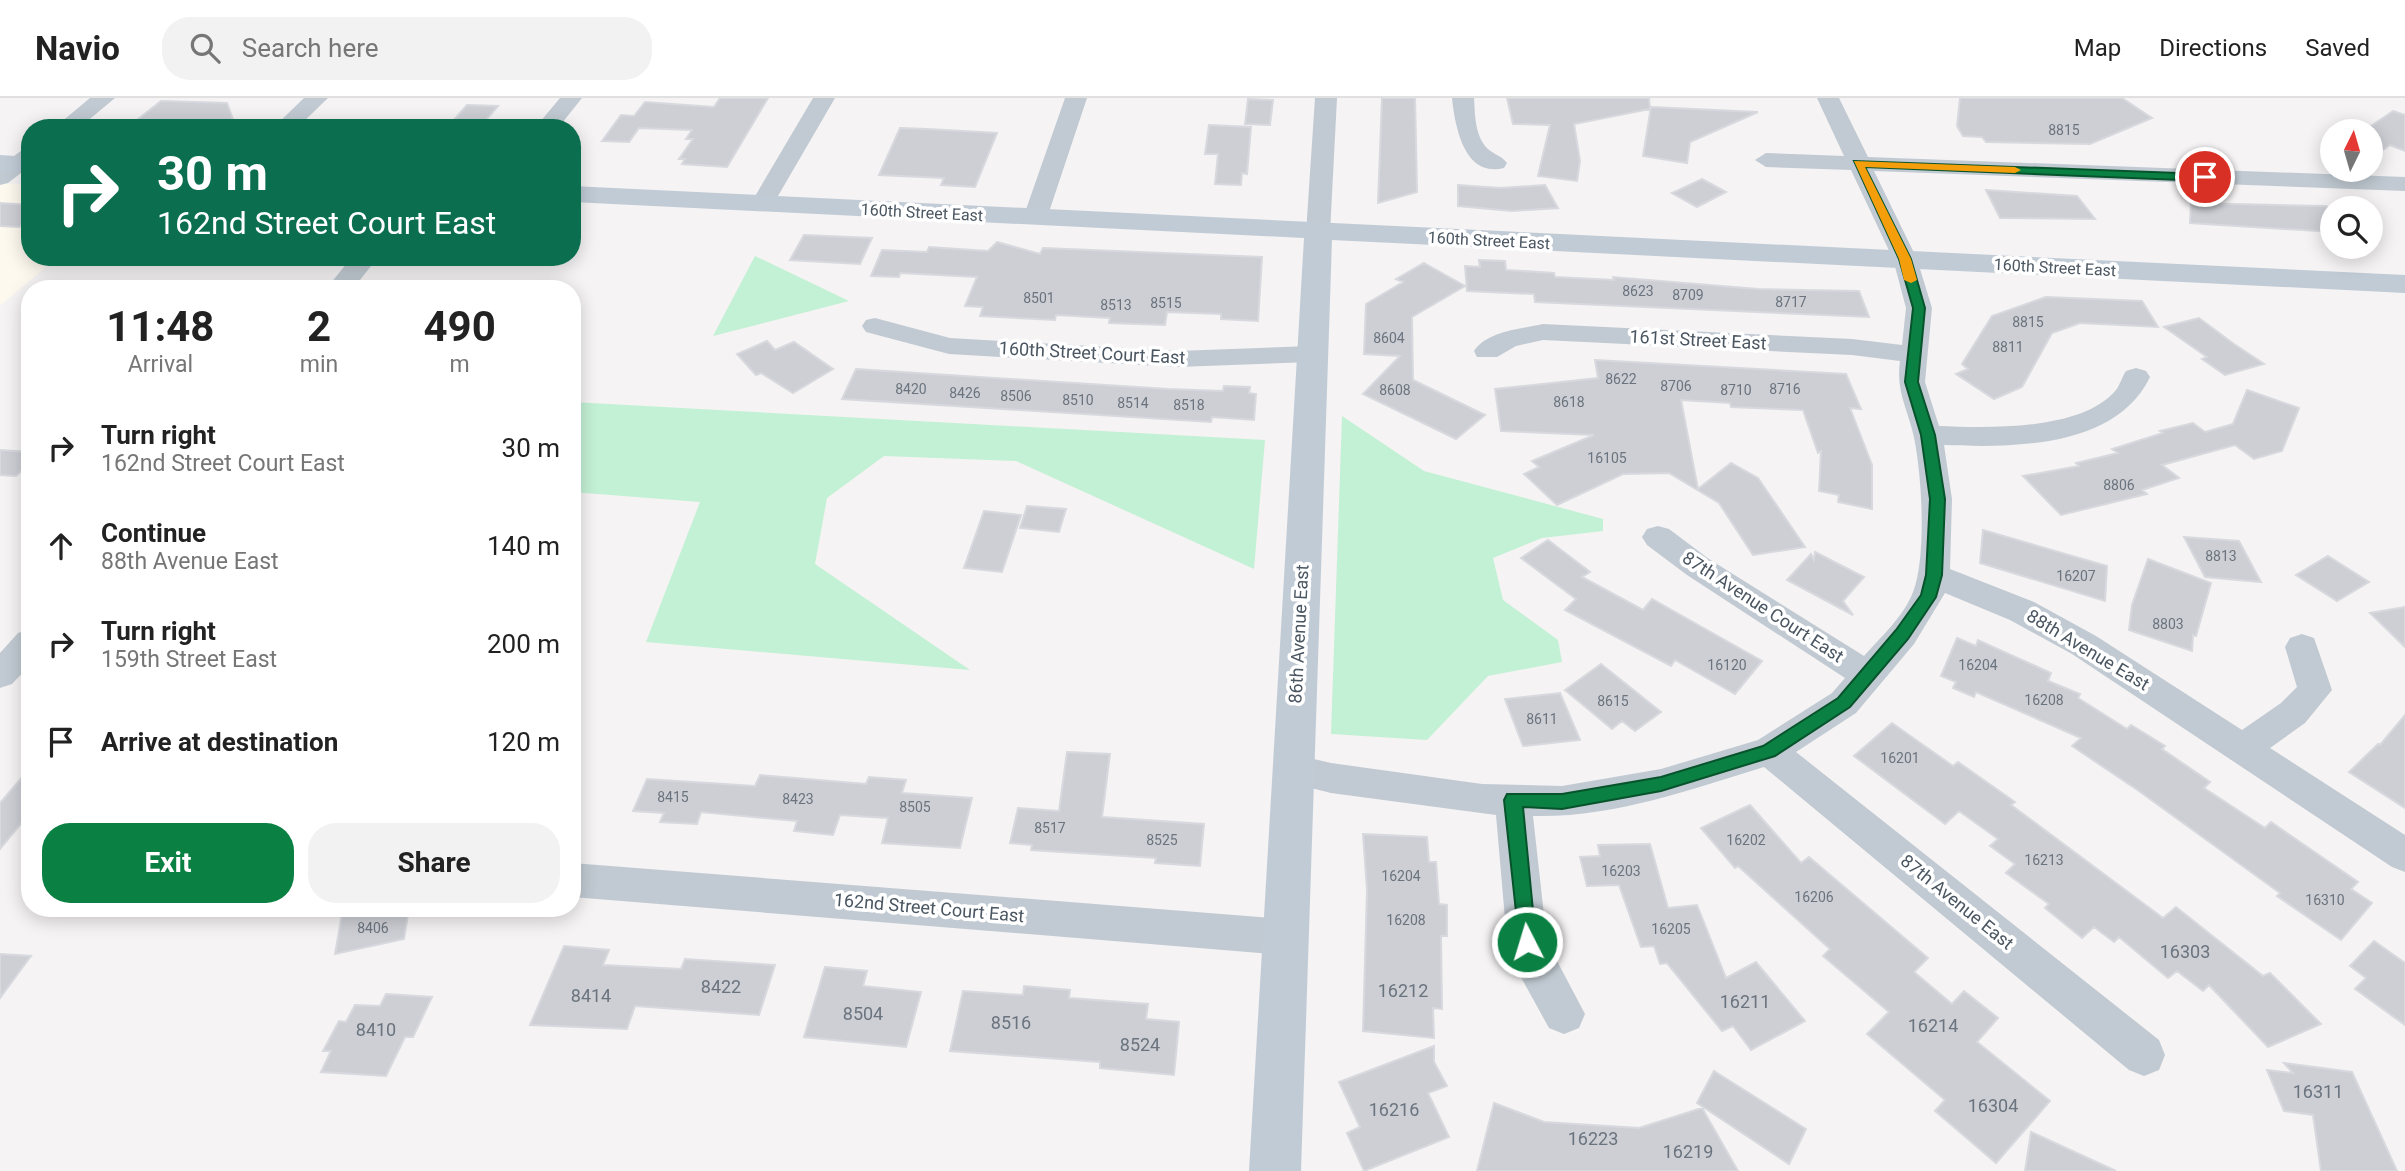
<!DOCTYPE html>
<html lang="en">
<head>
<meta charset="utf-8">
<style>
  body { margin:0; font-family:Roboto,sans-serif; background:#f2f2f2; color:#222; height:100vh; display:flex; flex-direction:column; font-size:26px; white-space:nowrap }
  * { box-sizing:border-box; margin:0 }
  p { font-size:23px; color:#767676 }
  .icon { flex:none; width:38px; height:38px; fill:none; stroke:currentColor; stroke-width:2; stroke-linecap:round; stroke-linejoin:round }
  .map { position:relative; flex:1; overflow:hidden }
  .drawer { position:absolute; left:21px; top:182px; width:560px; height:637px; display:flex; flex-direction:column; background:#fff; border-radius:28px; box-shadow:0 4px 18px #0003 }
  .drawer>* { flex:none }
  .banner { position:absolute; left:21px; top:21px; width:560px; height:147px; border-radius:28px; box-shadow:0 4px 18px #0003; background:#0b6e4f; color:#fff; overflow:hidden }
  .needle { width:46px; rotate:5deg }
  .buttons { position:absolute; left:2320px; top:21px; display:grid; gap:14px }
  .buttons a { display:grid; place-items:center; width:63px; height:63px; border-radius:50%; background:#fff; box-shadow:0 4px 18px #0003; font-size:35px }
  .pin { position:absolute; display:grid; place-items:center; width:60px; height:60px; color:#fff; margin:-30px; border:4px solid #fff; border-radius:50%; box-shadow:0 2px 7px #0007 }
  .me { position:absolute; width:77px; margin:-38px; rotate:355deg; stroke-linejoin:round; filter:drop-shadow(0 0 5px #0008) }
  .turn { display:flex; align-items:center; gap:24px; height:147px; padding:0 21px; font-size:32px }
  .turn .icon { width:91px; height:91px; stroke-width:2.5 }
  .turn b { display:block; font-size:49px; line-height:60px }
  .eta { display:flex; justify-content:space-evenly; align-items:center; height:119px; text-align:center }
  .eta b { font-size:42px; font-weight:700; line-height:49px }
  .cta { display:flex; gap:14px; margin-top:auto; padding:14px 21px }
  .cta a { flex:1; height:80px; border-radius:28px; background:#0b8043; color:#fff; font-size:28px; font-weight:700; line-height:80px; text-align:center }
  .cta a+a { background:#f2f2f2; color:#222 }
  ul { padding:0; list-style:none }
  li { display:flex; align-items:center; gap:21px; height:98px; padding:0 21px }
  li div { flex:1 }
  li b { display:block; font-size:26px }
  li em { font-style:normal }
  header { display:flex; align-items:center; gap:42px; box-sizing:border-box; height:98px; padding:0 35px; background:#fff; border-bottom:2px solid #e0e0e0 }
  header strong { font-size:33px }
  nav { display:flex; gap:38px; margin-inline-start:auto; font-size:24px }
  .search { width:490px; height:63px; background:#f2f2f2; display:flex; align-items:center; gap:18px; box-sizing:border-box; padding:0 24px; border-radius:28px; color:#767676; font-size:26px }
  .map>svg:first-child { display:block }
</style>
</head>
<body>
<header>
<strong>Navio</strong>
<div class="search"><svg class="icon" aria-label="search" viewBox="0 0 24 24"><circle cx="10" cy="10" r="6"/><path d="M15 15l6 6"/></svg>Search here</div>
<nav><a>Map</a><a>Directions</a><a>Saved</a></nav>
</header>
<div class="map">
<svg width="2405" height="1073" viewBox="0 0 2405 1073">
  <rect width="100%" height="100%" fill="#f5f3f3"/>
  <path fill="#fdf9ef" d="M0 85 30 87V159H58L0 208Z"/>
  <path fill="#c3f1d5" d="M755 158 849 203 713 238Z
    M572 304 1265 342 1254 471 1016 363 884 358 827 400 815 466 970 572 646 544 700 404 572 394Z
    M1342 318 1424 373 1603 421V433L1542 440 1493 460 1503 502 1558 542 1562 564 1488 578 1427 642 1331 636Z"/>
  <path fill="#cdcfd5" stroke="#d7d9de" stroke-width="2" d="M720 0H768L727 69 682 66 685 61H679L693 41H686L692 32 639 30 629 44 602 43 621 17 634 18 645 4 714 9Z
    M1382 0H1415L1417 94 1378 105Z
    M1507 0H1649L1650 11 1574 26 1580 63 1577 83 1538 78 1550 27 1513 26Z
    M1960 0H2122L2152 20 2090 46 1986 44 1982 39 1963 38 1957 28Z
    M1248 1 1273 2 1270 27 1245 26Z
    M161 3 227 5 236 30H127Z
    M467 7 498 8 479 30H447Z
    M1651 9 1758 14 1690 44 1687 65 1643 58Z
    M2393 13 2405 17V53L2390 47 2371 61V28Z
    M1209 27 1251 29 1247 76 1242 75 1241 87 1215 86 1218 56H1205Z
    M900 30 927 31 997 35 975 89 941 87 944 80 879 77Z
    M1702 81 1726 94 1697 109 1672 95Z
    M1458 87 1500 90 1545 87 1558 110 1512 113 1458 108Z
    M1986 92 2077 98 2095 121 2000 120Z
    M0 105 30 107V120L19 129 0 128Z
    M2191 105 2325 108 2333 110V134L2190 125Z
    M804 137 872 140 860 166 790 162Z
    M997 144 1040 156 1043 150 1262 159 1258 223 1221 221V216L1167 214 1165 227 1109 225 1110 220 1056 217 1055 222 980 218 983 209 965 208 977 179 900 175 899 179 871 178 882 152 927 154 929 149 988 153Z
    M1479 162 1505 163 1506 172 1554 175 1555 179 1614 182 1613 179 1758 191 1859 193 1869 219 1535 204 1534 196 1467 193 1465 168 1480 169Z
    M1424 165 1465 188 1412 219 1413 282 1485 317 1456 341 1363 296 1400 258 1364 256 1366 206 1403 184 1396 181Z
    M2046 199 2142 203 2158 229 2080 225 2052 235 2022 289 1994 301 1956 276 1968 271 1962 266 1992 218Z
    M2199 220 2234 246 2264 266 2225 277 2202 261 2207 259 2164 229Z
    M767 243 775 252 794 244 833 271 793 295 761 275 756 277 737 256Z
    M1595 262 1846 276 1861 311 1850 310 1872 367V411L1838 404 1839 397 1819 393 1821 353 1818 355 1803 312 1731 309 1730 305 1681 302 1698 391 1731 365 1758 380 1805 449 1753 457 1719 405 1669 375 1623 376 1557 407 1524 376 1539 369 1532 363 1594 337 1501 333 1495 291 1598 280Z
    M856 271 1168 291 1223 293 1224 288 1250 289 1249 295 1256 296 1254 322 1212 319 1211 324 842 301Z
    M2247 292 2299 310 2282 353 2254 361 2235 347 2162 367 2179 380 2142 392 2147 396 2061 417 2023 378 2079 368 2076 365 2118 355 2112 351 2163 335 2160 333 2193 325 2205 334 2233 326Z
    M0 352 30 354V365L16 378 0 377Z
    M1027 408 1066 411 1059 434 1020 430Z
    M984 413 1021 417 1002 474 964 470Z
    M1983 432 2107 468 2105 503 1980 465Z
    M2184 439 2239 443 2261 484 2205 479Z
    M1548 442 1590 474 1582 479 1643 512 1652 501 1762 563 1735 596 1675 562 1671 568 1565 512 1576 501 1521 460Z
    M1815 454 1864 479 1843 503 1853 517 1787 482 1811 456 1814 462Z
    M2328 458 2369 484 2337 503 2296 477Z
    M2148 461 2211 485 2196 538 2193 537 2192 553 2129 532 2132 507Z
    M2405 509V549L2370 515Z
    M1957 540 1976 548 1978 542 2051 575 2048 583 2080 596 2078 600 2127 631 2131 627 2165 648 2162 651 2210 684 2204 690 2265 730 2271 724 2358 784 2351 791 2372 805 2341 842 2277 798 2280 795 2136 691 2072 648 2081 640 1976 594 1974 599 1953 590 1956 584 1941 578Z
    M1601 566 1661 614 1635 633 1622 623 1612 631 1565 592Z
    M1560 595 1580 642 1523 648 1505 601Z
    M2405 617V710L2349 674 2378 646 2380 647Z
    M1892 625 1953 668 1958 664 2015 704 2011 707 2163 820 2176 809 2263 878 2270 875 2321 926 2268 949 2209 887 2203 893 2177 873 2168 880 2119 839 2114 844 2094 829 2082 840 2045 810 2049 806 2006 775 2015 766 1990 748 1998 741 1959 713 1945 726 1854 658Z
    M1067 654 1110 656 1102 719 1204 726 1200 768 1155 765 1156 760 1031 752 1032 747 1010 745 1018 710 1059 713Z
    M30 670V715L0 751V705Z
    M760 677 866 686 869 679 906 682 902 695 972 700 960 750 882 745 888 720 840 717 833 737 794 733 797 723 701 714 697 726 660 724 664 715 633 713 647 681 755 688Z
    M1750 707 1801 765 1809 759 1928 860 1914 874 1952 906 1964 893 1998 920 1977 944 2050 1003 1996 1065 1935 1013 1945 1002 1867 936 1889 914 1823 858 1830 851 1738 768 1735 770 1701 730Z
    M1363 736 1427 739 1429 764H1436L1439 806 1447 807V838H1441L1442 911 1433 910 1434 940 1363 933 1367 792Z
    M1650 746 1668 810 1697 807 1726 880 1756 864 1805 923 1751 952 1733 928 1722 933 1667 865 1660 866 1654 848 1641 849 1619 787 1587 788 1580 759 1600 758 1598 747Z
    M343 810H409L404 841 335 856Z
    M2374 843 2405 865V927L2355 891 2366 880 2350 868Z
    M564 848 609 852 603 867 681 871 685 861 775 867 759 917 635 908 627 931 530 927Z
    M0 856 31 858 0 900Z
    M825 869 867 873 863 888 921 894 906 949 804 939Z
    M1024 888 1070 892 1069 900 1148 906 1146 921 1179 924 1174 977 1100 970V964L950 953 963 893 1023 897Z
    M386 896 432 899 413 939H405L386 978 321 974 331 953H323L339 923 346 924 355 907 380 908Z
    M1434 948V964L1447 988 1428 995 1449 1039 1364 1073 1347 1035 1360 1029 1339 984Z
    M2284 965 2352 974 2397 1073H2321L2313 1017 2284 1013 2267 972 2293 975Z
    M1714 973 1806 1031 1789 1066 1697 1005Z
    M1494 1005 1544 1024 1639 1030 1702 1010 1738 1073H1477Z
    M2031 1034 2116 1073H2025Z"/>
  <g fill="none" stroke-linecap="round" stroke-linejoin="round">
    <path fill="#c1cad2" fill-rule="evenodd" d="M90 0H115L79 30H54Z
      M304 0H328L297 30H273Z
      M560 0H582L558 30H535Z
      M813 0H835L771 110H755L751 105Z
      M1065 0H1087L1047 120 1043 125H1027L1023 120Z
      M1315 0H1337L1330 135 1327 140H1309L1306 135Z
      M1452 0H1474C1475 17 1475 39 1488 51 1495 57 1502 58 1507 65L1504 70C1464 80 1455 28 1452 0Z
      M1817 0H1839L1868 59 2405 79V93L1874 73 1917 161 1932 210 1925 284 1939 328C1988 330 2082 333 2116 292 2120 287 2122 279 2126 273L2136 270 2146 273 2150 279C2116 350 2013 350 1944 347L1952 401 1950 471 2034 504 2096 538 2242 632 2281 605 2297 589 2285 549 2290 540 2302 536 2314 540 2332 592 2305 625 2270 650 2405 737V774L2392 769 2072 556 2010 522 1945 495 1914 546 1856 615 1796 654 2159 942 2165 957 2159 972 2144 978 2129 972 1764 669C1689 692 1612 720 1533 718L1547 844 1585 916 1579 930 1564 936 1549 930 1522 881 1507 844 1496 717 1331 695 1279 682 1274 671 1279 660 1292 656 1331 665 1482 686 1562 688 1661 671 1758 642 1832 595 1845 580 1687 477 1647 447 1642 439 1647 431 1658 428 1669 431 1709 461 1864 558C1881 539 1904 518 1913 494 1927 459 1922 373 1913 335 1906 308 1896 292 1900 263L1852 257 1543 242 1516 248 1497 259H1477L1474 253C1487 233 1521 231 1543 226L1852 241 1902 247 1906 210 1893 161 1851 72 1766 69 1755 62 1766 55 1844 58Z
      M30 50V68L8 85 0 87V69L22 52Z
      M352 159H378L353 191H326Z
      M875 220 950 240 1178 253 1312 248 1322 250 1326 256 1322 262 1312 264 1178 269 949 256 866 234 862 228 866 222Z
      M30 531V567L12 586 0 590V555L18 535Z
      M572 765 1285 821 1299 826 1305 839 1299 852 1285 857 572 799Z"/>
    <path fill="#c1cbd6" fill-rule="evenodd" d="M0 57 30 59V75L0 73Z
      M572 88 2405 177V195L1332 142 1301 1073H1249L1304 140 572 104Z"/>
  </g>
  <path fill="#0b8043" stroke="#07532c" stroke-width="2" d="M1854 63 2205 76 2210 79 2205 83 1865 69 1911 161 1925 210 1918 284 1935 337 1945 401 1942 477 1936 499 1908 541 1850 609 1775 658 1661 693 1562 711 1523 709 1536 844 1533 851 1527 853 1520 851 1504 702 1507 696H1562L1661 679 1763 648 1838 600 1896 532 1921 497 1926 477 1930 401 1921 337 1905 284 1913 210 1899 161Z"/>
  <path fill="#f59e0b" d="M1854 63 2015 69 2021 72 2015 75 1865 69 1911 161 1917 182 1911 185 1904 182 1899 161Z"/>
  <g text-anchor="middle" stroke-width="7" stroke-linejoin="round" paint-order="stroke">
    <g font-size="14" fill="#6b747e">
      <text x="2064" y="37">8815</text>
      <text x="1638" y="198">8623</text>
      <text x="1688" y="202">8709</text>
      <text x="1039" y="205">8501</text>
      <text x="1791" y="209">8717</text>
      <text x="1166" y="210">8515</text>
      <text x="1116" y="212">8513</text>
      <text x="2028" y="229">8815</text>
      <text x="1389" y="245">8604</text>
      <text x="2008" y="254">8811</text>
      <text x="1621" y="286">8622</text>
      <text x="1676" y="293">8706</text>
      <text x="911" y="296">8420</text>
      <text x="1785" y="296">8716</text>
      <text x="1395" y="297">8608</text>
      <text x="1736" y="297">8710</text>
      <text x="965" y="300">8426</text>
      <text x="1016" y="303">8506</text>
      <text x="1078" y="307">8510</text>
      <text x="1569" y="309">8618</text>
      <text x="1133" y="310">8514</text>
      <text x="1189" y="312">8518</text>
      <text x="1607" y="365">16105</text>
      <text x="2119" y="392">8806</text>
      <text x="2221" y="463">8813</text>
      <text x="2076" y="483">16207</text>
      <text x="2168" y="531">8803</text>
      <text x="1727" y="572">16120</text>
      <text x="1978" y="572">16204</text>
      <text x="2044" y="607">16208</text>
      <text x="1613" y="608">8615</text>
      <text x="1542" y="626">8611</text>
      <text x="1900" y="665">16201</text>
      <text x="673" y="704">8415</text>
      <text x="798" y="706">8423</text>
      <text x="915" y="714">8505</text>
      <text x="1050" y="735">8517</text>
      <text x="1162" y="747">8525</text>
      <text x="1746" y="747">16202</text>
      <text x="2044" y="767">16213</text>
      <text x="1621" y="778">16203</text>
      <text x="1401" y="783">16204</text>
      <text x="1814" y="804">16206</text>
      <text x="2325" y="807">16310</text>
      <text x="1406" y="827">16208</text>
      <text x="373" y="835">8406</text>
      <text x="1671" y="836">16205</text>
    </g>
    <g font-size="16" fill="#4a5661" stroke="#fff">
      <text transform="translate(922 114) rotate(3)" y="6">160th Street East</text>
      <text transform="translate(1489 142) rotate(3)" y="6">160th Street East</text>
      <text transform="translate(2055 169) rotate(3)" y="6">160th Street East</text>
    </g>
    <g font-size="18" fill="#4a5661" stroke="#fff">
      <text transform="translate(1698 242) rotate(3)" y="6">161st Street East</text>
      <text transform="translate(1092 255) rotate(3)" y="6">160th Street Court East</text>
      <text transform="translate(1763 509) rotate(33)" y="6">87th Avenue Court East</text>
      <text transform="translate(1299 536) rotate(-87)" y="6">86th Avenue East</text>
      <text transform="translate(2088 552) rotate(31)" y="6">88th Avenue East</text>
      <text transform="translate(1957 804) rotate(39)" y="6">87th Avenue East</text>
      <text transform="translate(929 810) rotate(5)" y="6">162nd Street Court East</text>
    </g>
    <g font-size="18" fill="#6b747e">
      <text x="2185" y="860">16303</text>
      <text x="721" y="895">8422</text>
      <text x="1403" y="899">16212</text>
      <text x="591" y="904">8414</text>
      <text x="1745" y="910">16211</text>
      <text x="863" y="922">8504</text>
      <text x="1011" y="931">8516</text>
      <text x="1933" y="934">16214</text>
      <text x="376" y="938">8410</text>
      <text x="1140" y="953">8524</text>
      <text x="2318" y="1000">16311</text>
      <text x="1993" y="1014">16304</text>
      <text x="1394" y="1018">16216</text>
      <text x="1593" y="1047">16223</text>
      <text x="1688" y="1060">16219</text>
    </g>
  </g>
</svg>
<div class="buttons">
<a><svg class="needle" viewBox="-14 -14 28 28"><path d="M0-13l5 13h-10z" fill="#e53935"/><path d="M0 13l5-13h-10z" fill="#767676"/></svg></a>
<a><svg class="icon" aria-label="search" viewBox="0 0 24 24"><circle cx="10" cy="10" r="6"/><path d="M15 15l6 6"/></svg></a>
</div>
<div class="pin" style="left:2205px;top:79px;background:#d93025"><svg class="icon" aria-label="arrive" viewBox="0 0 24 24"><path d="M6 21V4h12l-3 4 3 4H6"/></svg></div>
<svg class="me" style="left:1527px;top:844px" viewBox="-20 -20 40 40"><circle r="17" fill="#0b8043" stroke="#fff" stroke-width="3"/><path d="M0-11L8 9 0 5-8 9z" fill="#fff"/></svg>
<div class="banner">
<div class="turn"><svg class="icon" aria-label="right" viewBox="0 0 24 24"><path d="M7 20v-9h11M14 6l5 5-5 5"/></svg><div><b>30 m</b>162nd Street Court East</div></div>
</div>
<section class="drawer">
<div class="eta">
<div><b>11:48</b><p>Arrival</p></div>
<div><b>2</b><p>min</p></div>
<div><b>490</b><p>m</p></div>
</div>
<ul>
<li><svg class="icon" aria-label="right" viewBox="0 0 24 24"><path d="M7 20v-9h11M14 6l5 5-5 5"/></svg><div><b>Turn right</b><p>162nd Street Court East</p></div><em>30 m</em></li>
<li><svg class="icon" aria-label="ahead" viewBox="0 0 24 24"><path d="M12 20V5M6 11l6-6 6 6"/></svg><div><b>Continue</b><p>88th Avenue East</p></div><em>140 m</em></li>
<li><svg class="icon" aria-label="right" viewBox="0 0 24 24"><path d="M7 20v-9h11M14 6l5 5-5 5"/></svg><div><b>Turn right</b><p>159th Street East</p></div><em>200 m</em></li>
<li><svg class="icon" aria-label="arrive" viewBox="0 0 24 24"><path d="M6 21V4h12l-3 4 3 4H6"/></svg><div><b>Arrive at destination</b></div><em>120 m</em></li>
</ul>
<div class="cta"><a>Exit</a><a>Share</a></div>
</section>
</div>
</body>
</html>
